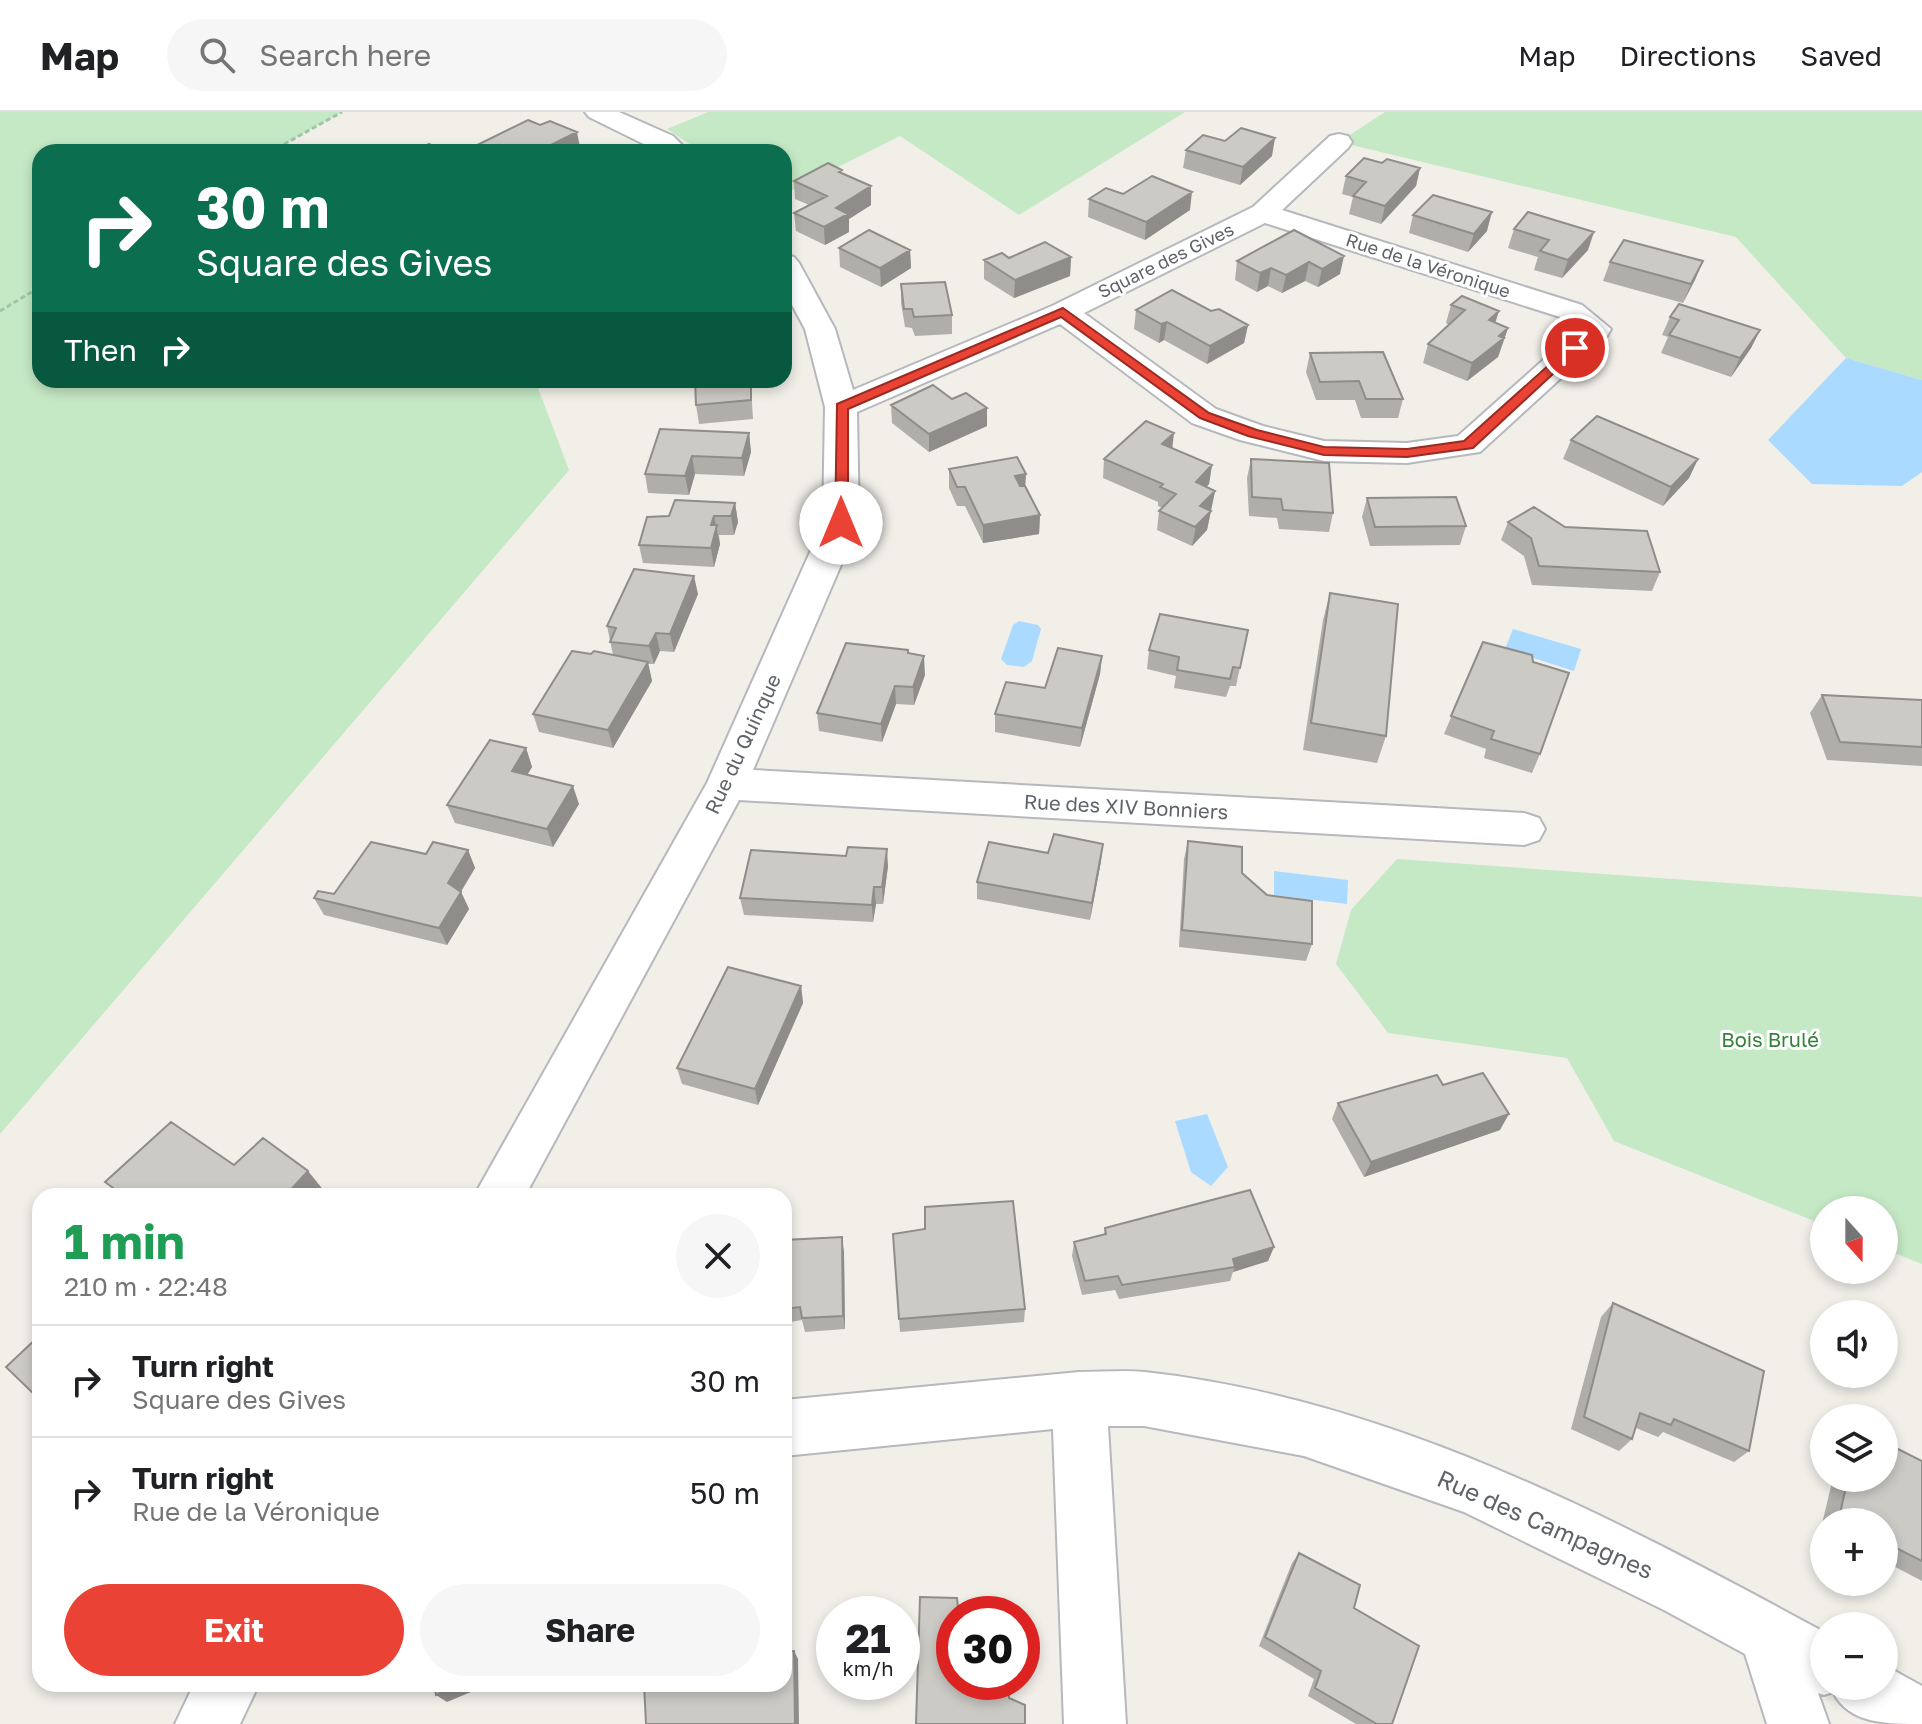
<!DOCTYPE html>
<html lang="en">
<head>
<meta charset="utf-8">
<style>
  body { margin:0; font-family:"Golos Text",sans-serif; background:#f6f6f6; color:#202124; height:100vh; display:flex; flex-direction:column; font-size:30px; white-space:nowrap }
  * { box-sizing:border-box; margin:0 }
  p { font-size:26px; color:#757577 }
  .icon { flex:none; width:44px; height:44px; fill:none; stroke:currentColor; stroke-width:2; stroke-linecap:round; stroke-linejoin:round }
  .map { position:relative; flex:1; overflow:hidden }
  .sheet { position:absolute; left:32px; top:1076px; width:760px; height:504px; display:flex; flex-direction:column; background:#fff; border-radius:24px; box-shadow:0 4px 12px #0003 }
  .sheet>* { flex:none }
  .banner { position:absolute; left:32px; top:32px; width:760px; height:244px; border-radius:24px; box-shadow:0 4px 12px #0003; background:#0b6e4f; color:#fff; overflow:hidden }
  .needle { width:52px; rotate:159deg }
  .fabs { position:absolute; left:1810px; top:1084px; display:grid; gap:16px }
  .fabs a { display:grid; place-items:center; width:88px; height:88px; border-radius:50%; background:#fff; box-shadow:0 4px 12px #0003; font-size:40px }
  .speed { position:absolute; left:816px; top:1484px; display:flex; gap:16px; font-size:40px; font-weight:700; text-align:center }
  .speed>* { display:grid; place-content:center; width:104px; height:104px; border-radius:50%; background:#fff; box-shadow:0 4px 12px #0003; line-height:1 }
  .speed small { font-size:20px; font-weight:400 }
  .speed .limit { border:12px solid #d22; background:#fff; color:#111 }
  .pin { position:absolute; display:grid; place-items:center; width:68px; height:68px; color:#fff; margin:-34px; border:4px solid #fff; border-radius:50%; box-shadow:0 2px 8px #0007 }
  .me { position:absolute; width:88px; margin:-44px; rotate:0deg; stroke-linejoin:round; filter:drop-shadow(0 0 6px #0008) }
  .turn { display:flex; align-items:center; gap:28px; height:168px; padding:0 32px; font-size:36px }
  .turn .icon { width:104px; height:104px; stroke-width:2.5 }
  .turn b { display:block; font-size:56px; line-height:68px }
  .then { display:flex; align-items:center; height:76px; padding:0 32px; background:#0003; gap:16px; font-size:30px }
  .round { display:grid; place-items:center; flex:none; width:84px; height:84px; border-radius:42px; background:#f6f6f6 }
  .head { display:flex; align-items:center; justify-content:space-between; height:136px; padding:0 32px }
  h1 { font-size:48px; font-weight:700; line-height:60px; color:#1e9e55 }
  .action { display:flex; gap:16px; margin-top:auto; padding:16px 32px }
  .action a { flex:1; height:92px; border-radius:48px; background:#ea4335; color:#fff; font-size:32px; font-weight:700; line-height:92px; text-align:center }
  .action a+a { background:#f6f6f6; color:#202124 }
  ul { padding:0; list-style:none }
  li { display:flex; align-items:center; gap:24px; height:112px; padding:0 32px; border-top:2px solid #e0e0e0 }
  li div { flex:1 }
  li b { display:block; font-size:30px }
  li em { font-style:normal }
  header { display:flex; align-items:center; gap:48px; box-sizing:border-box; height:112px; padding:0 40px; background:#fff; border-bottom:2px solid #e0e0e0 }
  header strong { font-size:38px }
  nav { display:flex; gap:44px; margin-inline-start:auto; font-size:28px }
  .search { width:560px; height:72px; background:#f6f6f6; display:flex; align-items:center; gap:20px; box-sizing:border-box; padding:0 28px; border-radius:44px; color:#757577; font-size:30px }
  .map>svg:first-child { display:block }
</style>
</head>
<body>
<header>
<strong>Map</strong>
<div class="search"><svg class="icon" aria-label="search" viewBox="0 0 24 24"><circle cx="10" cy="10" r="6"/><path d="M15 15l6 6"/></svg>Search here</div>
<nav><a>Map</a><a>Directions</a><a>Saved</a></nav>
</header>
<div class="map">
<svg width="1922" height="1612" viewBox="0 0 1922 1612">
  <rect width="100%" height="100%" fill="#f1efe8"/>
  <path fill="#c5e8c5" d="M0 0H342L270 40H40V268H535L569 358 0 1022Z
    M708 0H1185L1019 103 900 24 784 82V40H702L667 17Z
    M1385 0H1922V268L1846 246 1736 125 1339 30Z
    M1397 747 1922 785V1152L1884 1137V1098H1824V1113L1614 1029 1567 946 1388 921 1336 852 1351 798Z"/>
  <path fill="#aadaff" d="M1846 246 1922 268V360L1902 374 1812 372 1768 328Z
    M1019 509 1038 513 1041 517 1032 549 1024 555 1007 553 1001 547 1013 513Z
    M1513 517 1581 537 1574 559 1505 537Z
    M1274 759 1348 768 1347 792 1274 783Z
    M1207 1002 1228 1055 1211 1074 1191 1060 1175 1009Z"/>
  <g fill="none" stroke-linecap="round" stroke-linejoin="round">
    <defs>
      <path id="minor" d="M585 0H619L673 24 689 40H660L589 5Z
        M1339 22 1348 24 1352 30 1348 36 1282 98 1582 193 1611 217 1607 224 1480 340 1407 351 1324 349 1240 328 1192 311 1060 212 857 300 859 411 753 658 1524 701 1539 706 1545 717 1539 728 1524 733 739 688 525 1084H474L707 671 823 411 825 295 805 217 784 178V142L794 145 799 151 835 217 853 278 1052 194 1253 95 1330 24ZM1265 111 1560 205 1577 218 1458 324 1407 331 1324 329 1263 314 1216 297 1084 201Z
        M1079 1260C1101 1260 1124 1258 1145 1260 1389 1287 1612 1405 1824 1520V1574H1884V1553L1922 1574V1612C1886 1612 1849 1612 1833 1580L1824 1583 1818 1581 1829 1612H1767L1745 1542 1664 1498 1464 1400 1304 1344 1144 1314H1108L1126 1612H1064L1053 1317 784 1344V1288Z
        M194 1572H259L240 1612H175Z"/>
    </defs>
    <use href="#minor" stroke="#b5b8bc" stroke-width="4"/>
    <path stroke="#9cc7a9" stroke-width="3" stroke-dasharray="5 3" stroke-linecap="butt" d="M270 40 342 0
      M0 199 40 175"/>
    <use href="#minor" fill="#fff" fill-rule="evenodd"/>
  </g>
  <path fill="#afaea9" d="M1186 38 1272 44 1240 73 1183 56Z
    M1382 51 1420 56 1416 74 1381 112 1349 102 1353 85 1342 82 1346 64Z
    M843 62 871 93 849 107V120L825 133 796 119 794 101 809 93 795 87 794 69Z
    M1123 82 1190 98 1145 128 1088 105 1089 87Z
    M1413 103 1487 119 1468 140 1409 121Z
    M1514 117 1588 138 1562 166 1534 158 1538 145 1508 136Z
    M1294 118 1340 162 1318 175 1305 169 1282 181 1268 174 1257 180 1235 168 1237 149Z
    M839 136 910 138 911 156 881 175 840 155Z
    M1071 145 1070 164 1014 186 984 167V148L1009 146Z
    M1703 149 1683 191 1603 169 1610 150Z
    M901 172 952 203V222L915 224 912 216 905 215 901 191Z
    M1451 193 1508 216 1498 245 1467 269 1423 251 1428 232 1449 213 1446 211Z
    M1136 198 1211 199 1248 213 1244 231 1207 252 1164 228 1159 231 1134 217Z
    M1670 205 1760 218 1751 236 1731 265 1661 241 1668 225 1662 223Z
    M1310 241 1403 287 1398 306H1361L1355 288H1316L1306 260Z
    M745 275H751L753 307 699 312 696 293Z
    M952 287 987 296V314L929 340 892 311 891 293Z
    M749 321 751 340 744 364 695 362 689 383 648 381 645 362Z
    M1571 328 1698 347 1689 366 1663 394 1563 347Z
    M1172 336 1212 353 1209 372 1206 375 1215 379 1207 418 1192 434 1157 418 1159 399 1163 396 1158 394V390L1103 366 1104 347Z
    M1251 347 1333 401 1329 420 1279 417 1277 406 1249 404 1247 366Z
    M949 357 1026 375 1040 403 1039 422 983 431 965 394H957L949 376Z
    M1367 386 1466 414 1460 433 1370 434 1362 405Z
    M735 391 738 410 734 423H719L720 432 714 455 643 451 639 433 669 404Z
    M1508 410 1565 415 1660 460 1652 479 1532 473 1524 444 1501 428Z
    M1330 481 1386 624 1377 651 1303 638 1323 508Z
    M698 482 674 540 660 539 654 552H648L652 569 613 636 539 620 533 602 591 542 613 543 607 514Z
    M1248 518 1236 574H1230L1226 585 1174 576 1176 564 1147 557 1149 538Z
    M1483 530 1540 642 1532 661 1484 646 1486 637 1444 622Z
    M908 541 925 563 914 593 896 592 882 630 819 619 817 601Z
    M1102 544 1100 562 1080 635 995 620V602L1045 576Z
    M1822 583 1922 588V654L1827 648 1810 601Z
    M526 636 532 655 527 663 579 692 553 735 455 711 447 693Z
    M1188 729 1312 832 1306 849 1179 835 1184 747Z
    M468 738 475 756 461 780 469 797 447 833 324 803 314 786 334 782 426 742Z
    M1048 741 1101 749 1090 808 977 787V770Z
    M888 754 883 792H876L873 810 744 803 740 786Z
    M801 874 803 891 758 993 682 972 677 956Z
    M1443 973 1500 1018 1364 1065 1332 1007 1338 991Z
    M1105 1116 1274 1135 1268 1149 1233 1160 1230 1169 1119 1187 1115 1178 1082 1183 1072 1144 1074 1130 1104 1123Z
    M925 1117 1025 1197 1024 1210 900 1220 893 1122Z
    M784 1128 844 1140 845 1217 805 1220 802 1208 784 1211Z
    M1613 1191 1749 1339 1734 1350 1663 1320 1658 1325 1636 1316 1632 1327 1619 1339 1571 1317 1601 1205Z
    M1922 1349V1469L1884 1449V1410H1824V1418L1821 1416 1833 1366H1884Z
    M1299 1441 1354 1496 1392 1612H1356L1308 1584 1314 1567 1259 1534 1292 1451Z"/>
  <path fill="#8f8d8a" d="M577 20 581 40H537Z
    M1275 26 1272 44 1240 73 1243 55Z
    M1420 56 1416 74 1381 112 1385 94Z
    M871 74V93L849 107V120L825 133 824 115 836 96Z
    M1192 80 1190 98 1145 128 1146 110Z
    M1492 100 1487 119 1468 140 1474 122Z
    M1594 120 1588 138 1562 166 1568 148Z
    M910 138 911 156 881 175 880 156Z
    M1344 144 1340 162 1318 175 1322 157Z
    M1071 145 1070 164 1014 186 1015 168Z
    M1703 149 1695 168 1683 191 1691 172Z
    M1309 150 1305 169 1282 181 1286 163Z
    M1271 156 1268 174 1257 180 1260 161Z
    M1499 199 1493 218 1489 208Z
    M1167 210 1164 228 1159 231 1161 212Z
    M1248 213 1244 231 1207 252 1210 234Z
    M1508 216 1498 245 1467 269 1472 251Z
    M1760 218 1751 236 1731 265 1740 246Z
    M987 296V314L929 340V322Z
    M749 321 751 340 744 364 742 346Z
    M1174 321 1172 339 1162 332Z
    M692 344 695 362 689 383 685 364Z
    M1698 347 1689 366 1663 394 1671 375Z
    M1212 353 1209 372 1193 388 1196 370Z
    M1026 362 1025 380 1014 383 1015 364Z
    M1215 379 1207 418 1192 434 1200 394Z
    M735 391 738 410 734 423 731 404Z
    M1040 403 1039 422 983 431V413Z
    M714 404 720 432 714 455 711 436V413Z
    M694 464 698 482 674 540 670 522Z
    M656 521 660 539 654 552 649 534Z
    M924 544 925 563 914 593 913 575Z
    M1102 544 1100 562 1080 635 1082 616Z
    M648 550 652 569 613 636 608 618Z
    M895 574 896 592 882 630 881 612Z
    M526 636 532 655 519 677 512 659Z
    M573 674 579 692 553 735 547 717Z
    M1103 732 1101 749 1090 808 1092 791Z
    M887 737 888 754 883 792 882 775Z
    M468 738 475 756 455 789 448 771Z
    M874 775 876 792 873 810 872 793Z
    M461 780 469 797 447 833 439 816Z
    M801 874 803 891 758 993 755 977Z
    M1509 1002 1500 1018 1364 1065 1371 1050Z
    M308 1059 325 1080 322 1084H285Z
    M842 1125 844 1140 845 1217 843 1204Z
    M1274 1135 1268 1149 1233 1160 1235 1155 1233 1147Z
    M794 1539 798 1547 799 1612H795Z
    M462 1572H490L447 1590 436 1583Z"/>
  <path fill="#cccac5" stroke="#8f8d8a" stroke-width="2" d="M528 8 540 13 550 9 577 20 537 40H463Z
    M1241 16 1275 26 1243 55 1186 38 1203 23 1225 29Z
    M429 32 445 40H414Z
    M1364 46 1382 51 1387 47 1420 56 1385 94 1353 84 1366 70 1346 64Z
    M828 51 842 58 839 60 871 74 836 96 848 102 824 115 794 101 827 84 794 69Z
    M1152 64 1192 80 1146 110 1089 87 1106 76 1123 82Z
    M1433 83 1492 100 1474 122 1413 103Z
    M1528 100 1594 120 1568 148 1540 139 1549 128 1514 117Z
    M869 118 910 138 880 156 839 136Z
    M1294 118 1344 144 1322 157 1309 150 1286 163 1271 156 1260 161 1237 149Z
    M1624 128 1703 149 1691 172 1610 150Z
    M1045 130 1071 145 1015 168 984 148 1002 141 1009 146Z
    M945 170 952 203 914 205 912 197H904L901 172Z
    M1172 178 1211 199 1219 197 1248 213 1210 234 1167 210 1161 212 1136 198Z
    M1462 184 1499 199 1489 208 1508 216 1499 224 1504 226 1472 251 1428 232 1465 198 1451 193Z
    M1679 192 1760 218 1740 246 1669 223 1679 208 1670 205Z
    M1383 240 1403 287H1366L1359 269 1320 270 1310 241Z
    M695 268H744L745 275H751V288L696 293Z
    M933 273 952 287 966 281 987 296 929 322 891 293Z
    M1597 304 1698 347 1671 375 1571 328Z
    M1146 309 1174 321 1162 332 1212 353 1196 370 1215 379 1200 394 1211 399 1195 415 1159 399 1176 382 1160 375 1163 372 1104 347Z
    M660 317 749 321 742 346 692 344 685 364 645 362Z
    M1017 345 1026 362 1015 364 1020 374H1025L1040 403 983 413 965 375H957L949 357Z
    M1251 347 1329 351 1333 401 1283 398 1281 387 1252 385Z
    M1456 385 1466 414 1375 415 1367 386Z
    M675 388 735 391 731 404H714L711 413H717L711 436 639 433 647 405 669 404Z
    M1534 395 1565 415 1647 419 1660 460 1539 454 1531 426 1508 410Z
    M634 457 694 464 670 522 656 521 649 534 610 530 616 516 607 514Z
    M1330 481 1398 492 1386 624 1311 611Z
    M1160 502 1248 518 1240 556 1233 555 1230 567 1177 558 1179 545 1149 538Z
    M1483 530 1532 543 1533 550 1569 561 1540 642 1491 627 1494 619 1451 604Z
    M846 531 908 538V541L924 544 913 575 895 574 881 612 817 601Z
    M1058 536 1102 544 1082 616 995 602 1006 570 1045 576Z
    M572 539 591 542 594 539 648 550 608 618 533 602Z
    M1822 583 1922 588V635L1840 630Z
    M490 628 526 636 512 659 573 674 547 717 447 693Z
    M1054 722 1103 732 1092 791 977 770 989 730 1048 741Z
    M1188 729 1242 735V761L1267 783 1312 789V832L1182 818Z
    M371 730 426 742 433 730 468 738 448 771 461 780 439 816 314 786 318 779 334 782Z
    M848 735 887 737 882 775H874L872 793 740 786 751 738 846 744Z
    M728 855 801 874 755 977 677 956Z
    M1483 961 1509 1002 1371 1050 1338 991 1437 963 1443 973Z
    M171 1010 234 1053 263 1026 308 1059 285 1084H124L105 1070Z
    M1250 1078 1274 1135 1233 1147 1235 1155 1122 1173 1118 1164 1085 1169 1074 1130 1106 1122 1105 1116Z
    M1013 1089 1025 1197 899 1207 893 1122 925 1117V1095Z
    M842 1125 843 1204 802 1206 800 1195 784 1197V1128Z
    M1613 1191 1764 1259 1749 1339 1674 1307 1671 1313 1640 1301 1632 1327 1584 1305Z
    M40 1223V1288L6 1255Z
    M1884 1330 1922 1349V1449L1884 1430V1410H1846L1839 1406 1848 1366H1884Z
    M1299 1441 1360 1473 1354 1496 1419 1534 1392 1612H1377L1315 1576 1321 1559 1265 1525Z
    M920 1485 957 1486 958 1495 1008 1499V1502H954V1570H1009V1586L1025 1593V1612H916Z
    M794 1539 795 1612H646L644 1572H784V1540Z
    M434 1572H462L436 1583Z"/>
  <path fill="#ea4335" stroke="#982c22" stroke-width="2" d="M1063 196 1209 301 1257 318 1324 335 1407 337 1464 329 1570 234 1581 236 1473 336 1407 345 1324 343 1248 324 1200 306 1061 205 848 297V411L841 416 835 415 837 292Z"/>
  <g text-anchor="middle" stroke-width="6" stroke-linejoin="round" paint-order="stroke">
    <g font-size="18" fill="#5f6368" stroke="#fff">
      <text transform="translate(1166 149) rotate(-26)" y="6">Square des Gives</text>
      <text transform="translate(1428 154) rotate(18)" y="6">Rue de la Véronique</text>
    </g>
    <g font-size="20" fill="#5f6368" stroke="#fff">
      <text transform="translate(743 632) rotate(-65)" y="7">Rue du Quinque</text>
      <text transform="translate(1126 695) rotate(3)" y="7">Rue des XIV Bonniers</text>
    </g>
    <g font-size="20" fill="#348238" stroke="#fff">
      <text x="1770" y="935">Bois Brulé</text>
    </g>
    <g font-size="24" fill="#5f6368" stroke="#fff">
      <text transform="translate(1545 1413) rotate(24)" y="8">Rue des Campagnes</text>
    </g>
  </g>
</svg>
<div class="fabs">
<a><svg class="needle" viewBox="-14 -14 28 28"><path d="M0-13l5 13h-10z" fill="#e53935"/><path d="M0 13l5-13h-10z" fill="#757577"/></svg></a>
<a><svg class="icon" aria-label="sound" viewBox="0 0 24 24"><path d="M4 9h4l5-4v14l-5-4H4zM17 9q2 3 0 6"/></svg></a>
<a><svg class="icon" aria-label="layers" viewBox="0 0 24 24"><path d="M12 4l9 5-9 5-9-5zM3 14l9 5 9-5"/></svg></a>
<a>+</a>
<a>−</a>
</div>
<div class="speed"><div>21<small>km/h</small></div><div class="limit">30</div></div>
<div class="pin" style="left:1575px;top:236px;background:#d93025"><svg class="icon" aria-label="arrive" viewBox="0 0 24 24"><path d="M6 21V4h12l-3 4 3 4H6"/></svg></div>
<svg class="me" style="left:841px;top:411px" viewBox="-20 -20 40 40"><circle r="19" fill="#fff"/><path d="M0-13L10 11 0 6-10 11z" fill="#ea4335"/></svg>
<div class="banner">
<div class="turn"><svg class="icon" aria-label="right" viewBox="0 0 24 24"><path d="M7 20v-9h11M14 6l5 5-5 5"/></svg><div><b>30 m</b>Square des Gives</div></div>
<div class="then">Then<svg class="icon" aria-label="right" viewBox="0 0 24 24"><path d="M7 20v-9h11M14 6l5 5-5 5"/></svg></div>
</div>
<section class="sheet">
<div class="head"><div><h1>1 min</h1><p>210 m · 22:48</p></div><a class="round"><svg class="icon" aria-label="close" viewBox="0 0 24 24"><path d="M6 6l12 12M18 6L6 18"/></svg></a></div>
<ul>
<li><svg class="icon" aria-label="right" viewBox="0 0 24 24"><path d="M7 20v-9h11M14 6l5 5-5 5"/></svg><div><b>Turn right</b><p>Square des Gives</p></div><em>30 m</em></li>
<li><svg class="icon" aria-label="right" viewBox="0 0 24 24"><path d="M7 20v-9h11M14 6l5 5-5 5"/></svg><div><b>Turn right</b><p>Rue de la Véronique</p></div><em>50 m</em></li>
</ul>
<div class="action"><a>Exit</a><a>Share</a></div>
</section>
</div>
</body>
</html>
